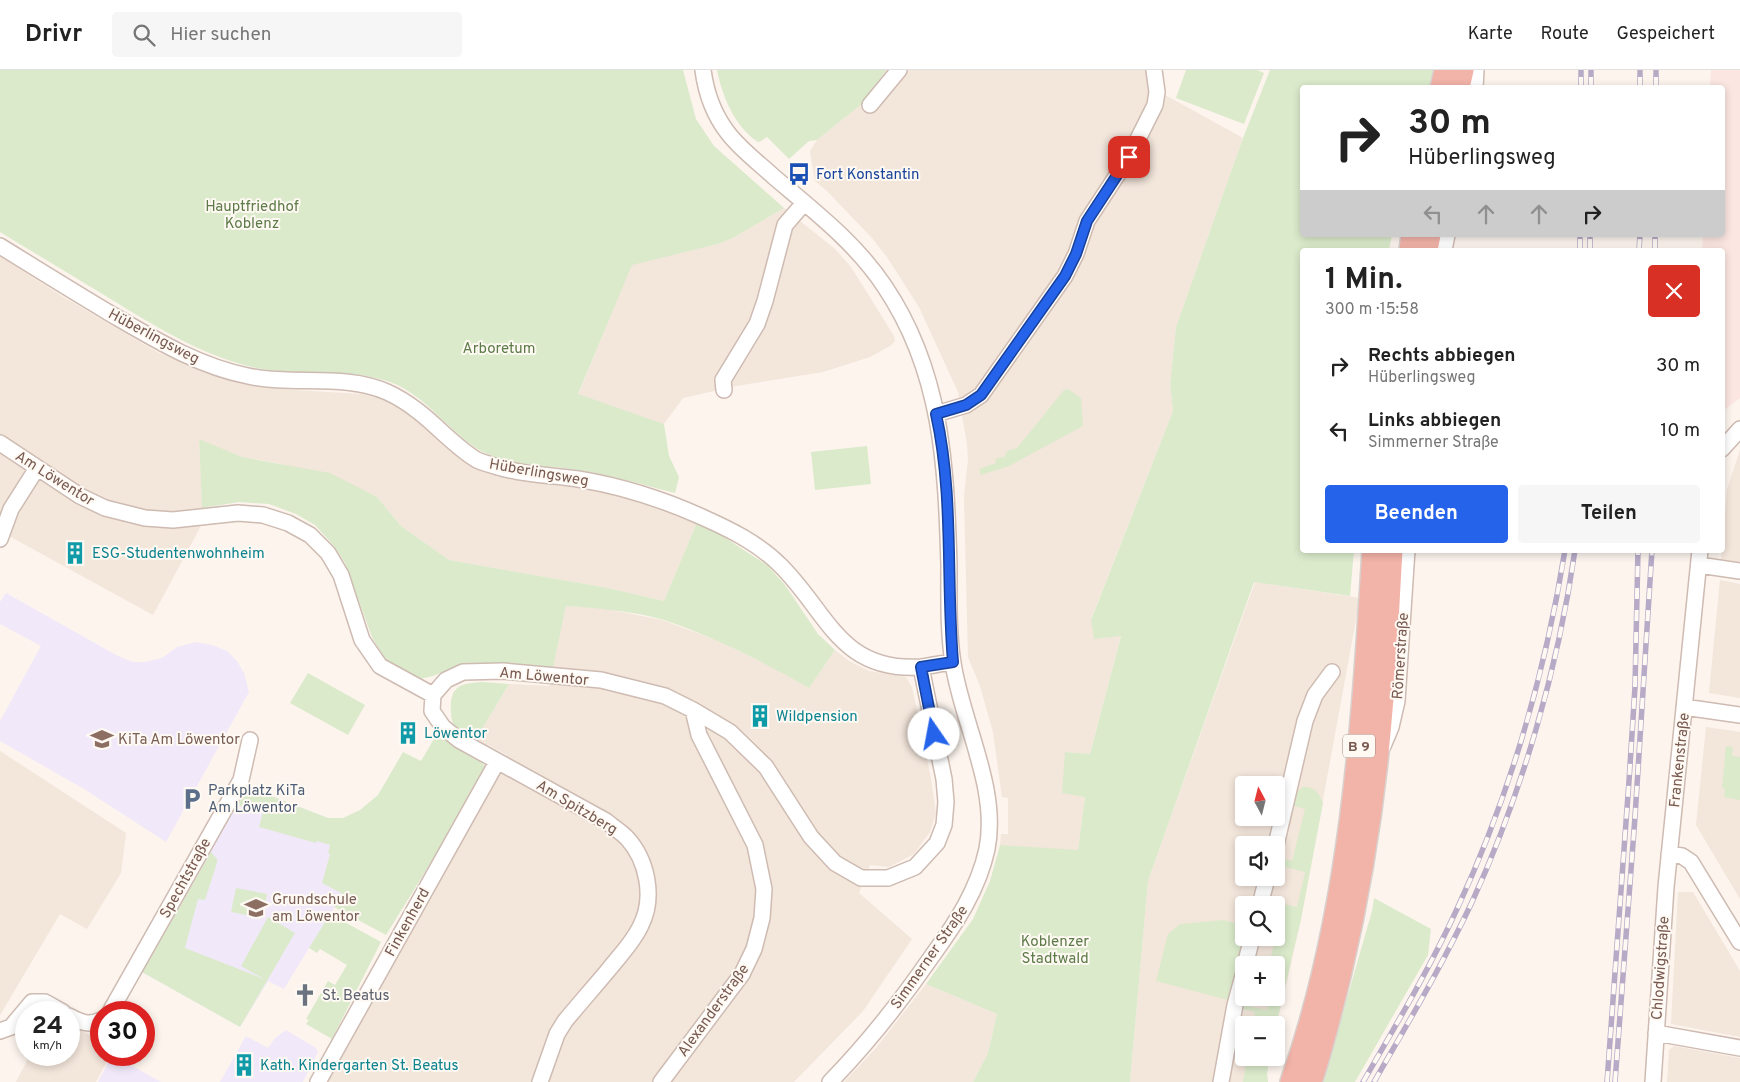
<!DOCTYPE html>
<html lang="de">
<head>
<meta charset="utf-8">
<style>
  body { margin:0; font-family:Overpass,sans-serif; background:#f6f6f6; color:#222; height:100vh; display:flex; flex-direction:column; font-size:19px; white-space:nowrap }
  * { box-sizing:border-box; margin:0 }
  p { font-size:16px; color:#767676 }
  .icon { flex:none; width:28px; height:28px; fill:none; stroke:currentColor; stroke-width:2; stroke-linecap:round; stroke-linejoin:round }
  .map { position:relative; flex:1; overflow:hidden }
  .panel { position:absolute; left:1300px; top:178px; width:425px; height:305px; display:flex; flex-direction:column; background:#fff; border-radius:5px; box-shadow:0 2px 8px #0003 }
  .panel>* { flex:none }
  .banner { position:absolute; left:1300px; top:15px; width:425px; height:152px; border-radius:5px; box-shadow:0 2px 8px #0003; background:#fff; color:#222; overflow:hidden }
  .needle { width:32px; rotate:353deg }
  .fabs { position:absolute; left:1235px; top:706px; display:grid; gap:10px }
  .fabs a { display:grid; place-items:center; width:50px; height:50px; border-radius:5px; background:#fff; box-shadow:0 2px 8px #0003; font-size:25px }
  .speed { position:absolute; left:15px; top:931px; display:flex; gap:10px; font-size:25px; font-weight:700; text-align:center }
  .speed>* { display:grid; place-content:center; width:65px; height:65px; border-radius:50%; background:#fff; box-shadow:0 2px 8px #0003; line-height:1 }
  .speed small { font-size:12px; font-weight:400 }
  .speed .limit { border:8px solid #d22; background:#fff; color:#111 }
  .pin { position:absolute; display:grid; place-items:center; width:42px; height:42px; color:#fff; margin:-21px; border-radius:10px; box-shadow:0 2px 8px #0006 }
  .me { position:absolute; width:55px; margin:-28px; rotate:348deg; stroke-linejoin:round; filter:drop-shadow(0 0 4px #0008) }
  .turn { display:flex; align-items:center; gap:18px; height:105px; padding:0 25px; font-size:22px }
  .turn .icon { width:65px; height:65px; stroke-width:2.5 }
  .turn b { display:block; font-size:35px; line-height:42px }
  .lanes { display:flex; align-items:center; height:48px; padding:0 25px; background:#0003; justify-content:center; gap:25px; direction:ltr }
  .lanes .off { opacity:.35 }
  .round { display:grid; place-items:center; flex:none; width:52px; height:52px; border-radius:5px; background:#f6f6f6 }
  .overview { display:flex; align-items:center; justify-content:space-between; height:85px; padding:0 25px }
  h1 { font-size:30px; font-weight:700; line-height:38px }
  .primary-button { display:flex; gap:10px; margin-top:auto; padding:10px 25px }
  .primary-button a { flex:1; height:58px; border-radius:5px; background:#2563eb; color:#fff; font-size:20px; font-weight:700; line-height:58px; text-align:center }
  .primary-button a+a { background:#f6f6f6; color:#222 }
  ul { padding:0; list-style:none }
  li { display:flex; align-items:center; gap:15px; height:65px; padding:0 25px }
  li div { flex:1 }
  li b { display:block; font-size:19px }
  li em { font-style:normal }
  header { display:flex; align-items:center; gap:30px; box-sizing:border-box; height:70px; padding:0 25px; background:#fff; border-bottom:1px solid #e0e0e0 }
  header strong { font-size:24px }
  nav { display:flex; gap:28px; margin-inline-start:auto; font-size:18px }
  .search { width:350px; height:45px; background:#f6f6f6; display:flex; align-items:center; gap:12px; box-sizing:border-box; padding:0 18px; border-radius:5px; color:#767676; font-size:19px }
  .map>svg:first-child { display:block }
</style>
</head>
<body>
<header>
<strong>Drivr</strong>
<div class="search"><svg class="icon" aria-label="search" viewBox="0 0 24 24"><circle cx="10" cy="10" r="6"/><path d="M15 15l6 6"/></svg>Hier suchen</div>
<nav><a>Karte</a><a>Route</a><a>Gespeichert</a></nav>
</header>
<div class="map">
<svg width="1740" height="1012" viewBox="0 0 1740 1012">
  <rect width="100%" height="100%" fill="#fcf4ed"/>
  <path fill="#f3e6db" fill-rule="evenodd" d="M886 0H1161L1165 25 1243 68 1176 257 1170 314 1173 341 1091 549 1121 565 1090 684 1065 682 1085 726 1078 781 1000 775 1001 764H1008V728L1002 727 993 662 980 616 968 587 964 426 968 390 967 374 958 322 919 237 887 187 872 168 827 121 815 111 810 81 817 70 863 33Z
    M784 138 835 179 851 197 894 266 895 271 890 276 870 287 823 302 736 316 683 328 664 354 578 325 632 194 718 174 733 168Z
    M0 186 60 225 157 282 203 301 245 314 278 319 361 324 388 330 420 353 447 377 475 398 510 409 627 425 698 450 664 531 608 518 449 490 401 456 377 427 282 394 242 387 199 370 203 452 153 545 0 461Z
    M1740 380V493L1721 489 1727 419Z
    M1720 510 1740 514V628L1709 623Z
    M1255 512 1360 528 1301 849 1282 933 1276 955H1244V988H1269L1267 1004 1268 1012H1130L1148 811ZM1244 715H1276V748H1244ZM1244 775H1276V808H1244ZM1244 835H1276V868H1244ZM1244 895H1276V928H1244Z
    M566 536 602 538 662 550 716 570 776 599 809 618 835 580 849 591 869 601 906 607 912 617 931 709 936 743 930 762 914 784 889 797 870 795 859 823 912 869 863 941 794 1012H326L507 685 476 669 509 614 549 616Z
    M1706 657 1740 662V829L1696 755Z
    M0 681 126 763 121 803 87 859 60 844 0 945Z
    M1678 822H1693L1740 901V967L1671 954Z
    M926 914 997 944 988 983 973 1012H844L876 978Z
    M69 954 101 971V985H110L96 1012H16L30 985H69Z
    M1674 976 1740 988V1012H1667L1669 980Z"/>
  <path fill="#fbe6e1" d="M1711 0H1740V328L1723 341 1722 180H1702L1703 165H1722V18L1710 17Z"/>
  <path fill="#f1e9f9" d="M6 523 118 586 133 592H144L162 588 177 577 196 572 212 575 227 581 237 591 244 603 249 622 166 772 84 719 0 671V651L41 576 0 554V532Z
    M251 718 328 748 343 824 309 878 284 919 268 911 240 957 142 902 211 782 224 753 243 722Z
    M286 960 316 978 318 982 303 1012H220L246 966 268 978 275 968Z
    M112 985H113L161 1012H98Z"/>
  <path fill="#dbeacb" d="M0 0H683L696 49 714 76 784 138 733 168 718 174 632 195 578 324 664 354 669 386 679 407 675 423C644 415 614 406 583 401 551 395 513 397 483 382 449 364 427 325 390 312 345 296 294 308 248 296 198 283 153 255 109 228 73 206 36 184 0 162Z
    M717 0H886L863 33 817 70 809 71 789 89 767 67 761 71 758 72C735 57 722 26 717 0Z
    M1186 0H1257L1264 3 1244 54 1176 28Z
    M1270 0H1433L1430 17 1302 18V165H1392L1389 180H1302V480H1354L1350 526 1254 512 1148 811 1130 1012H973L988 983 997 944 926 914 973 849 990 811 1000 775 1078 780 1085 727 1062 723 1065 682 1090 684 1121 566 1094 569 1091 550 1173 341 1170 314 1176 257 1243 68Z
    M1068 319 1081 328 1083 356 1009 396 981 405 979 399 996 393 995 389 1001 387 1004 388 1007 381 1017 378 1064 320Z
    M199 369 242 387 330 403 377 427 401 456 449 490 608 518 664 531 698 450 768 496 785 515 818 564 835 580 809 618C763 592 715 567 664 550 634 541 597 538 566 536L553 598 506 593 473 595 447 600 433 606 420 609 399 600 382 585 372 567 345 493 334 476 315 455 296 444 269 434 239 432 202 438Z
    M867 376 871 414 815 420 811 382Z
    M308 603 365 635 348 665 290 633Z
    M482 612 509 614 476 669C470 666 460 662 455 657 452 653 451 647 451 642 449 617 460 613 482 612Z
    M437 664 480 691 485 696V705L386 865 334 837 343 824 322 813 330 784 328 783 330 775 317 771 316 773 259 757 263 742 236 735 243 722 251 718 328 748H343L360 740 378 725 403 682 421 691Z
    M1726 676 1733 677 1732 686 1740 687V730L1724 727 1725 719 1722 718Z
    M1303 717C1314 716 1319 722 1323 733L1301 849 1276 955H1253L1255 942 1242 939 1243 935 1267 940 1270 928H1276V895H1269L1282 840 1276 838V835H1267L1269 831 1297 837 1305 802 1277 795 1279 788 1292 791 1305 739 1291 735 1297 721Z
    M211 782 217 789V793L205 830 198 829 185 878 264 909 241 896 268 847 295 863 240 957 142 902Z
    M236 818 267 824 263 848 231 842Z
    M1374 828 1431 859 1428 885 1355 1012H1323L1372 841Z
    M330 844 381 872 332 969 306 954 309 950 306 949 328 911 335 915 347 895 320 879 317 883 309 878Z
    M1224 850 1244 856V866L1228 930 1156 911 1168 864 1180 854Z
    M1247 988H1269L1267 1004 1268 1012H1243Z"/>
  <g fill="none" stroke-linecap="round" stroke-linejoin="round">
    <defs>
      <path id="minor" d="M703 0C706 23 714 45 728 63 741 80 759 93 774 107 814 141 856 173 885 217 942 302 946 395 949 495 949 527 948 561 953 593 962 653 999 718 987 779 978 820 956 853 932 886 901 931 868 973 830 1012
        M1475 18 1476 0
        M870 35 899 0
        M0 176C37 199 74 222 111 244 154 269 198 296 248 306 292 316 345 303 387 322 409 332 426 347 443 363 454 373 465 383 477 390 484 393 491 395 498 397 523 405 552 405 578 409 621 416 662 429 702 447 729 459 758 473 780 495 828 542 839 602 921 597 931 596 942 593 953 592
        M1444 180 1447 165
        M724 320 723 310 757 254 765 231 785 155 804 133
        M936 344 966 335 981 325 1065 206 1076 184 1087 151 1129 87 1155 35 1157 22 1154 0
        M0 373 80 426 105 438 145 448 173 450 238 443 263 445 288 453 310 465 328 483 341 505 362 570 380 596 433 625
        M1722 379 1740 359
        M0 469 11 439 37 398
        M1699 495 1740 501
        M433 625 446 610 463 602 503 601 601 610 665 626 693 640 730 662 766 697 811 767 835 793 861 808H888L915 797 937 773 944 755 946 732 944 709 921 597
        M433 625 432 641 443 657 459 670 606 751C613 757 621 762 627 768 647 790 655 827 641 855 634 871 621 884 610 898 595 916 580 933 565 951L557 964 540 1012
        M1684 637 1740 645
        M1383 676 1391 657 1397 631 1407 480
        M1276 775 1305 651 1315 625 1332 602
        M1669 784 1682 786 1691 792 1740 872
        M1260 835 1267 808
        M1245 895 1252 868
        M110 942 241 710 250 670
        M69 946C80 952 89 956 101 950
        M0 961 11 957 32 932H45L63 942
        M1656 963 1740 978
        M318 1012 497 692
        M661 1012 742 904 754 879 762 848 764 819 755 775 699 665 693 640
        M1221 1012 1235 935 1244 902
        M1653 1012 1666 817 1700 480"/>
      <path id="highway" d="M1441 18 1445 0
        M1459 18 1463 0
        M1410 180 1412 165
        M1427 180 1430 165
        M1291 1012C1351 842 1362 659 1373 480
        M1311 1012C1323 976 1332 939 1341 902 1362 812 1376 720 1383 628 1387 579 1389 529 1392 480"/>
    </defs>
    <use href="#minor" stroke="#cebbb2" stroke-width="18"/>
    <use href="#highway" stroke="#d9d1ce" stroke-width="24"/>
    <use href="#minor" stroke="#fff" stroke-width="15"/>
    <use href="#highway" stroke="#f2b3a8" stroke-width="21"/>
    <defs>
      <path id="rail" d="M1581 18V0
        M1591 18V0
        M1640 18V0
        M1656 18V0
        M1580 180V165
        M1590 180V165
        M1639 180 1640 165
        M1655 180V165
        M1363 1012C1396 955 1430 898 1457 839 1510 725 1545 604 1565 480
        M1374 1012C1408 953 1443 894 1472 832 1522 723 1558 599 1575 480
        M1607 1012 1629 711 1635 617 1638 480
        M1615 1012 1635 747 1652 480"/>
    </defs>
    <use href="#rail" stroke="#b6aac7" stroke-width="5.5"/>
    <use href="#rail" stroke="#fef9f3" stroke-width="4" stroke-dasharray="11" stroke-linecap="butt"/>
  </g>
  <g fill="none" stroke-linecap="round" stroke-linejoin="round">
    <defs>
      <path id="route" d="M934 664 921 597 953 592C946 509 954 425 936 344L966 335 981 325 1065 206 1076 184 1087 151 1129 87"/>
    </defs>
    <use href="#route" stroke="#184099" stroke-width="12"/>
    <use href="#route" stroke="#2563eb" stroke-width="9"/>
  </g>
  <defs>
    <symbol id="bus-bare" viewBox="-9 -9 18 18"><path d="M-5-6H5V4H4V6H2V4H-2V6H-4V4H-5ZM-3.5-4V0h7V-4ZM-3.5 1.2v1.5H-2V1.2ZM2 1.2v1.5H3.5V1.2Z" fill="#1a4fb4" stroke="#fef9f3" stroke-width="2.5" paint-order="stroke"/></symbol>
    <symbol id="building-bare" viewBox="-9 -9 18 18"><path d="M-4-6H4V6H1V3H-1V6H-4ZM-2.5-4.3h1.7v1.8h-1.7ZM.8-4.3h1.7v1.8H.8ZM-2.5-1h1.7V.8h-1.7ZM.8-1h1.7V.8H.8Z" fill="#0f9aa8" stroke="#fef9f3" stroke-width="2.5" paint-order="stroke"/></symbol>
    <symbol id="school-bare" viewBox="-9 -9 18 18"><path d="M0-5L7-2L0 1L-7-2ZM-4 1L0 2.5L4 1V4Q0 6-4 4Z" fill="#8d6e63" stroke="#fef9f3" stroke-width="2.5" paint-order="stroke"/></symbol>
    <symbol id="parking-bare" viewBox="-9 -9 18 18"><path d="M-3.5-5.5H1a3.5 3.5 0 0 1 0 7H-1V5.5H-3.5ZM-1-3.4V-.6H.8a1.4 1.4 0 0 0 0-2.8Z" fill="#5c6f8a" stroke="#fef9f3" stroke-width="2.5" paint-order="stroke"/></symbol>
    <symbol id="church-bare" viewBox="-9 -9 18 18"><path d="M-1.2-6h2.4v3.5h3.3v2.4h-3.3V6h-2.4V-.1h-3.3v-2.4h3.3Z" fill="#6b7280" stroke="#fef9f3" stroke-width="2.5" paint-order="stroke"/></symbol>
  </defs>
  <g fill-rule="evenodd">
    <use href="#bus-bare" x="783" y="88" width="32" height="32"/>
    <use href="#building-bare" x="59" y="467" width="32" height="32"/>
    <use href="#building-bare" x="744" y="630" width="32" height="32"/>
    <use href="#building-bare" x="392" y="647" width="32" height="32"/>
    <use href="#school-bare" x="86" y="653" width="32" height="32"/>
    <use href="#parking-bare" x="176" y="713" width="32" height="32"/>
    <use href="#school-bare" x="240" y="822" width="32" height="32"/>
    <use href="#church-bare" x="289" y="909" width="32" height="32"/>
    <use href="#building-bare" x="228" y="979" width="32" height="32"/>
  </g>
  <g text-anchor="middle" stroke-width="4" stroke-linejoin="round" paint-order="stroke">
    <rect fill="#fef9f3" stroke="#a08981" stroke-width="1" x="1343" y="664.5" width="32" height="23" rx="4"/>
    <g font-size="14" font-weight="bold" fill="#775950">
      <text x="1359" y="681">B 9</text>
    </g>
    <g font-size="15" fill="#164399" stroke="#fef9f3" text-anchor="start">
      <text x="816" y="109">Fort Konstantin</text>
    </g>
    <g font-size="15" fill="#5d7b48" stroke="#fef9f3">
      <text x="252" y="141">Hauptfriedhof<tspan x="252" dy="17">Koblenz</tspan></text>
      <text x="499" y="283">Arboretum</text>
      <text x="1055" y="876">Koblenzer<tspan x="1055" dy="17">Stadtwald</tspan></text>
    </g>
    <g font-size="15" fill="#775950" stroke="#fef9f3">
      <text transform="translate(154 266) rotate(28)" y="5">Hüberlingsweg</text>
      <text transform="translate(539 402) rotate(10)" y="5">Hüberlingsweg</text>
      <text transform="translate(55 408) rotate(32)" y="5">Am Löwentor</text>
      <text transform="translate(1400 586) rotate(-86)" y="5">Römerstraße</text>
      <text transform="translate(544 606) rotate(5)" y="5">Am Löwentor</text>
      <text transform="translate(1679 690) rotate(-84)" y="5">Frankenstraße</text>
      <text transform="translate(577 737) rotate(31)" y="5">Am Spitzberg</text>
      <text transform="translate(185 808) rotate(-61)" y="5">Spechtstraße</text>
      <text transform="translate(407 852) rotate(-61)" y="5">Finkenherd</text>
      <text transform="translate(929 887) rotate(-55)" y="5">Simmerner Straße</text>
      <text transform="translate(1660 898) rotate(-86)" y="5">Chlodwigstraße</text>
      <text transform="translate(713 940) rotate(-54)" y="5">Alexanderstraße</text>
    </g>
    <g font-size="15" fill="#0d838f" stroke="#fef9f3" text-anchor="start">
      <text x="92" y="488">ESG-Studentenwohnheim</text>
      <text x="776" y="651">Wildpension</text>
      <text x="424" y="668">Löwentor</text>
      <text x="260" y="1000">Kath. Kindergarten St. Beatus</text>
    </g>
    <g font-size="15" fill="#785e54" stroke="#fef9f3" text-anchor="start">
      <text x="118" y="674">KiTa Am Löwentor</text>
      <text x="272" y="834">Grundschule<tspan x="272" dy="17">am Löwentor</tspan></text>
    </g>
    <g font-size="15" fill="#4e5e75" stroke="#fef9f3" text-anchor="start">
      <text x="208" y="725">Parkplatz KiTa<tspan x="208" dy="17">Am Löwentor</tspan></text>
    </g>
    <g font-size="15" fill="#5b616d" stroke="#fef9f3" text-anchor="start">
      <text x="322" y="930">St. Beatus</text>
    </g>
  </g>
</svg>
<div class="fabs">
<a><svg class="needle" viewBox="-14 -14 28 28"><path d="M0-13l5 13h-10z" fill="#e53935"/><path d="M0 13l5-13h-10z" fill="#767676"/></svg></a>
<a><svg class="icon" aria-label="sound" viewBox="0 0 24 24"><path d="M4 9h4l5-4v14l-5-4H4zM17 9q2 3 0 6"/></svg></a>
<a><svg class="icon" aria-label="search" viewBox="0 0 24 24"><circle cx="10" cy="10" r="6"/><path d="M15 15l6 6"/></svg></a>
<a>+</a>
<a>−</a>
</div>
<div class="speed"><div>24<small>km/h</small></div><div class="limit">30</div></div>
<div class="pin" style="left:1129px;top:87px;background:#d93025"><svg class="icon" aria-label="arrive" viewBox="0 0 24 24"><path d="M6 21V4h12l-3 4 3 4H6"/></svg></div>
<svg class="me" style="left:934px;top:664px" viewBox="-20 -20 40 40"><circle r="19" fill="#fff"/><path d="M0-13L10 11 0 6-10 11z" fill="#2563eb"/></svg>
<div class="banner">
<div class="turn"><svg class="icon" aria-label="right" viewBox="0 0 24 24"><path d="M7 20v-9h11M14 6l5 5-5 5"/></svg><div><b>30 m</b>Hüberlingsweg</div></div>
<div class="lanes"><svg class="icon off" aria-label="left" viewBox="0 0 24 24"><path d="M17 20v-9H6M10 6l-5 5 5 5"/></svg><svg class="icon off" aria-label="ahead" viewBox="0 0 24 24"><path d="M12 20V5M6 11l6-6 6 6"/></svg><svg class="icon off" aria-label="ahead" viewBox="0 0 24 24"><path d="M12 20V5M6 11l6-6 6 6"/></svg><svg class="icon" aria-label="right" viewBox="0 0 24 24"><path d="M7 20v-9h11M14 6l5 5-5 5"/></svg></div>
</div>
<section class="panel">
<div class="overview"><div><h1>1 Min.</h1><p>300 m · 15:58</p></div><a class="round" style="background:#d93025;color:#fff"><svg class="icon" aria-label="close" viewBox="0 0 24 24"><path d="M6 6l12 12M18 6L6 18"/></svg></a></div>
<ul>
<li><svg class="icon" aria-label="right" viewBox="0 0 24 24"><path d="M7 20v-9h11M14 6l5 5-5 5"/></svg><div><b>Rechts abbiegen</b><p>Hüberlingsweg</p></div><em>30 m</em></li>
<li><svg class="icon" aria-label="left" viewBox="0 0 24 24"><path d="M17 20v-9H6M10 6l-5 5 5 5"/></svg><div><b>Links abbiegen</b><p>Simmerner Straße</p></div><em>10 m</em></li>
</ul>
<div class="primary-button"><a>Beenden</a><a>Teilen</a></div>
</section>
</div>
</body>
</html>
